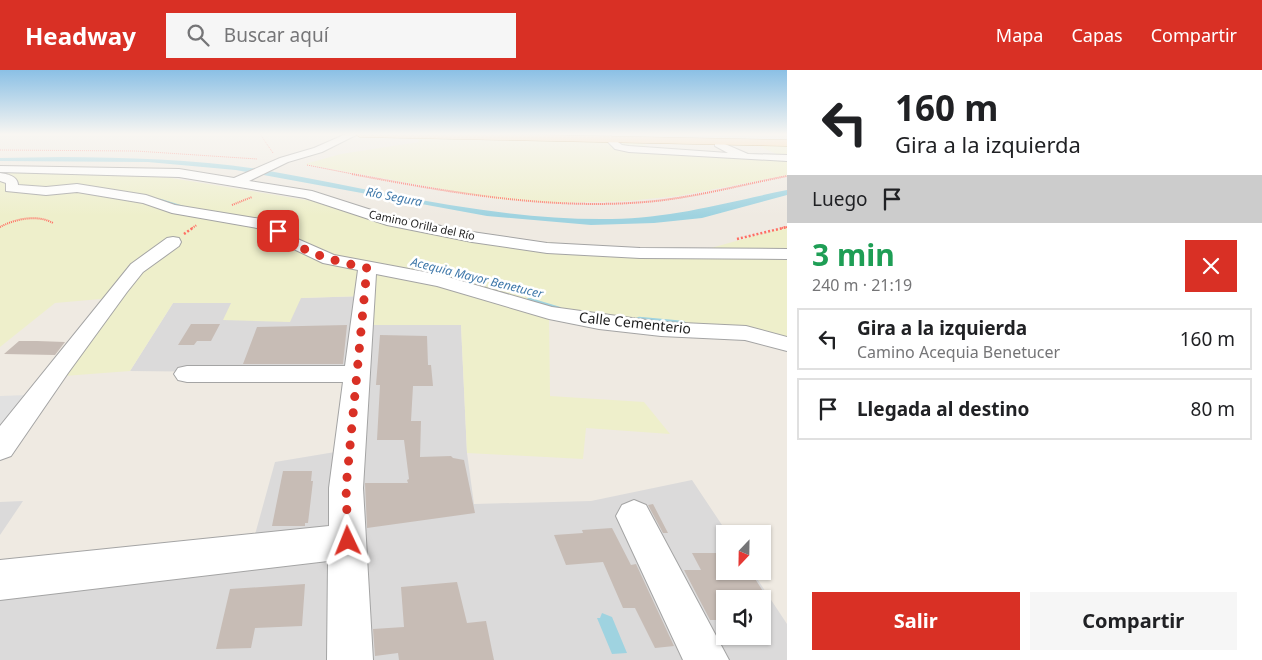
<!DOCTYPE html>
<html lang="es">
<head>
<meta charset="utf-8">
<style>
  body { margin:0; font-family:"Noto Sans",sans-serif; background:#f6f6f6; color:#202124; height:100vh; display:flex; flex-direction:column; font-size:19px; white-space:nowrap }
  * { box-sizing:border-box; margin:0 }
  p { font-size:16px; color:#757577 }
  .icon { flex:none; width:28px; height:28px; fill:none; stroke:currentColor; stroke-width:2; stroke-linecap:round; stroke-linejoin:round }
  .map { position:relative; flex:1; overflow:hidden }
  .sheet { display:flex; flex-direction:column; background:#fff; width:475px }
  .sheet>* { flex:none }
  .hud { background:#fff; color:#202124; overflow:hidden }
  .needle { width:32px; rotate:202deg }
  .controls { position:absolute; left:716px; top:455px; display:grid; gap:10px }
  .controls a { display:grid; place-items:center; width:55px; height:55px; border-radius:0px; background:#fff; box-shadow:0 1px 4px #0004; font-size:25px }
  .pin { position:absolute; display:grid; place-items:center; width:42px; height:42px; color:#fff; margin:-21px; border-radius:10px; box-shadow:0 2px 8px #0006 }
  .me { position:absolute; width:55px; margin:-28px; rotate:358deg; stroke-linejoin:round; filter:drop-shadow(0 0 4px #0008) }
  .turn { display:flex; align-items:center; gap:18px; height:105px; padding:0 25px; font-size:22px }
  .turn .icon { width:65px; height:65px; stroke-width:2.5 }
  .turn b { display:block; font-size:35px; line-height:42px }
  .then { display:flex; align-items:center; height:48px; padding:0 25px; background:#0003; gap:10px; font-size:19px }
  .round { display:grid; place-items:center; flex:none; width:52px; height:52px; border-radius:0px; background:#f6f6f6 }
  .overview { display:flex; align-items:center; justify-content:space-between; height:85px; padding:0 25px }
  h1 { font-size:30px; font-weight:700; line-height:38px; color:#1e9e55 }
  .button { display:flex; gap:10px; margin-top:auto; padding:10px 25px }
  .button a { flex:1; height:58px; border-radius:0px; background:#d93025; color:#fff; font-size:20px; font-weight:700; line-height:58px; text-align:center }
  .button a+a { background:#f6f6f6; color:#202124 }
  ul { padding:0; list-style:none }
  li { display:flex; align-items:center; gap:15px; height:62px; margin:0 10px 8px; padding:0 15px; border:2px solid #e0e0e0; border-radius:0px }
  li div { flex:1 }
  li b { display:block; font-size:19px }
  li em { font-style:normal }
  header { display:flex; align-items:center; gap:30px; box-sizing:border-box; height:70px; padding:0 25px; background:#d93025; color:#fff }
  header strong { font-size:24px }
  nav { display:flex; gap:28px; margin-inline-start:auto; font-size:18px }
  .search { width:350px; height:45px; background:#f6f6f6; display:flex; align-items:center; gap:12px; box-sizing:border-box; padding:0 18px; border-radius:0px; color:#757577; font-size:19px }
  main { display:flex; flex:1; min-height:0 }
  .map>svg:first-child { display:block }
</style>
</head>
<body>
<header>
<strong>Headway</strong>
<div class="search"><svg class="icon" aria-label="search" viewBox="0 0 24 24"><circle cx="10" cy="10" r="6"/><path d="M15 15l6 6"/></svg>Buscar aquí</div>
<nav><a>Mapa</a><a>Capas</a><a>Compartir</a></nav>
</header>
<main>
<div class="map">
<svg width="787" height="590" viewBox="0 0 787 590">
  <rect width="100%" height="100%" fill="#efeae2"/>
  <path fill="#dbdada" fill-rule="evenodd" d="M365 226 363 255H461L467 383 474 434 591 431 692 410 728 464H725V501H752L787 554V590H0V502L253 472 275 392 335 382 343 303 130 301 173 233H232L224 250 301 228ZM725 529H762V566H725Z
    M23 431 0 465V432Z"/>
  <path fill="#eeefcb" d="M416 66 640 71 655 81 781 86 755 74H787V105L678 126 627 131 555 133 497 129 305 94 341 84 419 72Z
    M0 102 126 105 171 108 343 136 472 167 693 183 787 157V274L549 243 550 326 644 332 670 364 586 358 583 389 467 383 461 255H362L365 226 301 228 290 252 223 250 231 233H173L130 301 51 307 112 228 55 233 0 277Z"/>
  <path fill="#e1e1e1" d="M28 325 0 364V326Z"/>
  <path fill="#9fd3e0" d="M62 87C131 88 202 89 269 101 383 121 496 151 612 149 673 148 728 132 787 120V125L702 148 654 153 591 155 487 146 236 100 148 92 0 91V88Z
    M602 543 612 547 627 583 612 584 597 548H600Z"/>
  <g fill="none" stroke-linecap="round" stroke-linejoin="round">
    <path stroke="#9fd3e0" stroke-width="2.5" d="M160 130 183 137"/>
    <path stroke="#9fd3e0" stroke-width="4.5" d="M529 230 559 239
      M639 249 683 253"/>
  </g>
  <path fill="#c7bcb5" d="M191 254H220L211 271H197L194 275H178Z
    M347 255 343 294H243L257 257Z
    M380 265 427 266 428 295H431L433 316H413L411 351H421L420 387 451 386 453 388 464 390 475 443 367 458 365 413H408L407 410 409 409 404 370H377L380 315H376Z
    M19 271H37L65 272 55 285 4 284Z
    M283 401H312L311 411H313L308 453H305V456H272Z
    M653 434 668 463H663L648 435Z
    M612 458 631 495 636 494 674 576 655 578 635 538H623L603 492 566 495 554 465 583 463 582 460Z
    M692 483H721L725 488V501H750L768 529H725V550H710L684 500H701Z
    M457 512 467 553 486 551 494 590H399L398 583 375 586 373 559 404 557 401 517Z
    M305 514 302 556 255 558 251 578 216 579 230 519Z"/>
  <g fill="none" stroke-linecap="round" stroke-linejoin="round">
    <defs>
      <path id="minor" d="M346 64H358L322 82 288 92 249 111 312 121 390 146 472 162 547 173 640 178 787 179V189L640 188 547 183 472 172 387 155 305 128 179 107 0 102V96L179 99 234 108 280 88 314 78Z
        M610 66 622 75 629 76 728 83 715 76V72L718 71 748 84 787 85V91L629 82 615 79 605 69Z
        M0 103C7 104 18 106 18 115L46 117 77 114 146 125 175 135 261 149 284 158 293 167 334 185 441 205 552 237 661 252 746 256 787 267V281L745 270 661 266 599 259 549 249 437 216 376 204 363 418 373 590H327L328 491 0 530V490L329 456V418L343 312H187L178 310 174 304 178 298 187 296H345L358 200 323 193 281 173 272 164 257 158 172 143 143 133 77 122 46 125 6 121V113L0 111Z
        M173 167 179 168 181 172 179 176 143 202 127 222 68 303 11 386 0 390V356L131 194 167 168Z
        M634 430 646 435 729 590H683L616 446 622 435Z"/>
      <path id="major" d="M355 64H493L787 70V76L360 67Z"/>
    </defs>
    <use href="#minor" stroke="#a4a4a4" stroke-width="2"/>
    <use href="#major" stroke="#966000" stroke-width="1"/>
    <path stroke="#ff6e63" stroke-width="1" stroke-dasharray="1 1" stroke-linecap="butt" d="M260 64 273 83
      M0 80 136 81 257 89
      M307 95 358 105"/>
    <path stroke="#ff6e63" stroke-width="2" stroke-dasharray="1 1" stroke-linecap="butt" d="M352 104C448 122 547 140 645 132 693 128 740 115 787 106
      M232 135 252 127
      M0 157C15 149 37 144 53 153
      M192 158 197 155
      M782 158 787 157"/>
    <path stroke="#ff6e63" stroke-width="2.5" stroke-dasharray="2 2" stroke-linecap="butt" d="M184 164 194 157
      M737 169 787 157"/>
    <use href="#minor" fill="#fff" fill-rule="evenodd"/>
    <use href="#major" fill="#ffcf97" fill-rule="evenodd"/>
  </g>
  <linearGradient id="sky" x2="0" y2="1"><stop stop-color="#8bc0e5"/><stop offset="0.44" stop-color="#f8f6f2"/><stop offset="1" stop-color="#f8f6f2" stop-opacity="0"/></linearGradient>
  <rect width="787" height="146" fill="url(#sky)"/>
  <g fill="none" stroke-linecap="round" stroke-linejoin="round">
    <path stroke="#d93025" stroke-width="9" stroke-dasharray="0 16.2" d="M278 161C302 184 336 191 367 198L346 418 348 471"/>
  </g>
  <g text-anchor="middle" stroke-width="5" stroke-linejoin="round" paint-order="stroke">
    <g font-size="11" fill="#1d1d1d" stroke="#fff">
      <text transform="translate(422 155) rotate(12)" y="4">Camino Orilla del Río</text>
    </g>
    <g font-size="12" font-style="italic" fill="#4079aa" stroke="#fff">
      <text transform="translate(394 127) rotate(11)" y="4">Río Segura</text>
      <text transform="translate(477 208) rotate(14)" y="4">Acequia Mayor Benetucer</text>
    </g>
    <g font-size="14" fill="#1d1d1d" stroke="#fff">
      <text transform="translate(635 253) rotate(6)" y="5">Calle Cementerio</text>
    </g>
  </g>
</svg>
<div class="controls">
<a><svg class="needle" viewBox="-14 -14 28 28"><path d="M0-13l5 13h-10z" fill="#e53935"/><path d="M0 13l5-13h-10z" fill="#757577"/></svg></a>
<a><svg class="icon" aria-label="sound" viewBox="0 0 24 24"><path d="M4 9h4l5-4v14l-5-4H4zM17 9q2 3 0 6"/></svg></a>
</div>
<div class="pin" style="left:278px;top:161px;background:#d93025"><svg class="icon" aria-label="arrive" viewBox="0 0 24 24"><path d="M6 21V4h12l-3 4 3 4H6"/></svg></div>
<svg class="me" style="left:348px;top:471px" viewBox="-20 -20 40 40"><path d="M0-17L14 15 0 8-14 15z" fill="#d93025" stroke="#fff" stroke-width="4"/></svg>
</div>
<section class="sheet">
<div class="hud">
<div class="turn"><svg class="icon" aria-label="left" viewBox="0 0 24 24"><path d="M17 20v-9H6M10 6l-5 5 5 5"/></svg><div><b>160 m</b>Gira a la izquierda</div></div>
<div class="then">Luego<svg class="icon" aria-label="arrive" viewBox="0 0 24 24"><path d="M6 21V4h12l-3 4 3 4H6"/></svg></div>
</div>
<div class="overview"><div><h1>3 min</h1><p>240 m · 21:19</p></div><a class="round" style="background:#d93025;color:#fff"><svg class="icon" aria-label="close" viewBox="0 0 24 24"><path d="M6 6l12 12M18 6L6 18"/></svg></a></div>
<ul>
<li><svg class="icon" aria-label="left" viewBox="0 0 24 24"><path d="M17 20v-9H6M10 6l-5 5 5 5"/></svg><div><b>Gira a la izquierda</b><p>Camino Acequia Benetucer</p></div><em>160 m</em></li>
<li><svg class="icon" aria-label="arrive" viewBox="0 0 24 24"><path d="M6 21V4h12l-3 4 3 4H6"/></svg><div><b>Llegada al destino</b></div><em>80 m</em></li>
</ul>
<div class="button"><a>Salir</a><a>Compartir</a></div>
</section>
</main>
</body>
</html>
